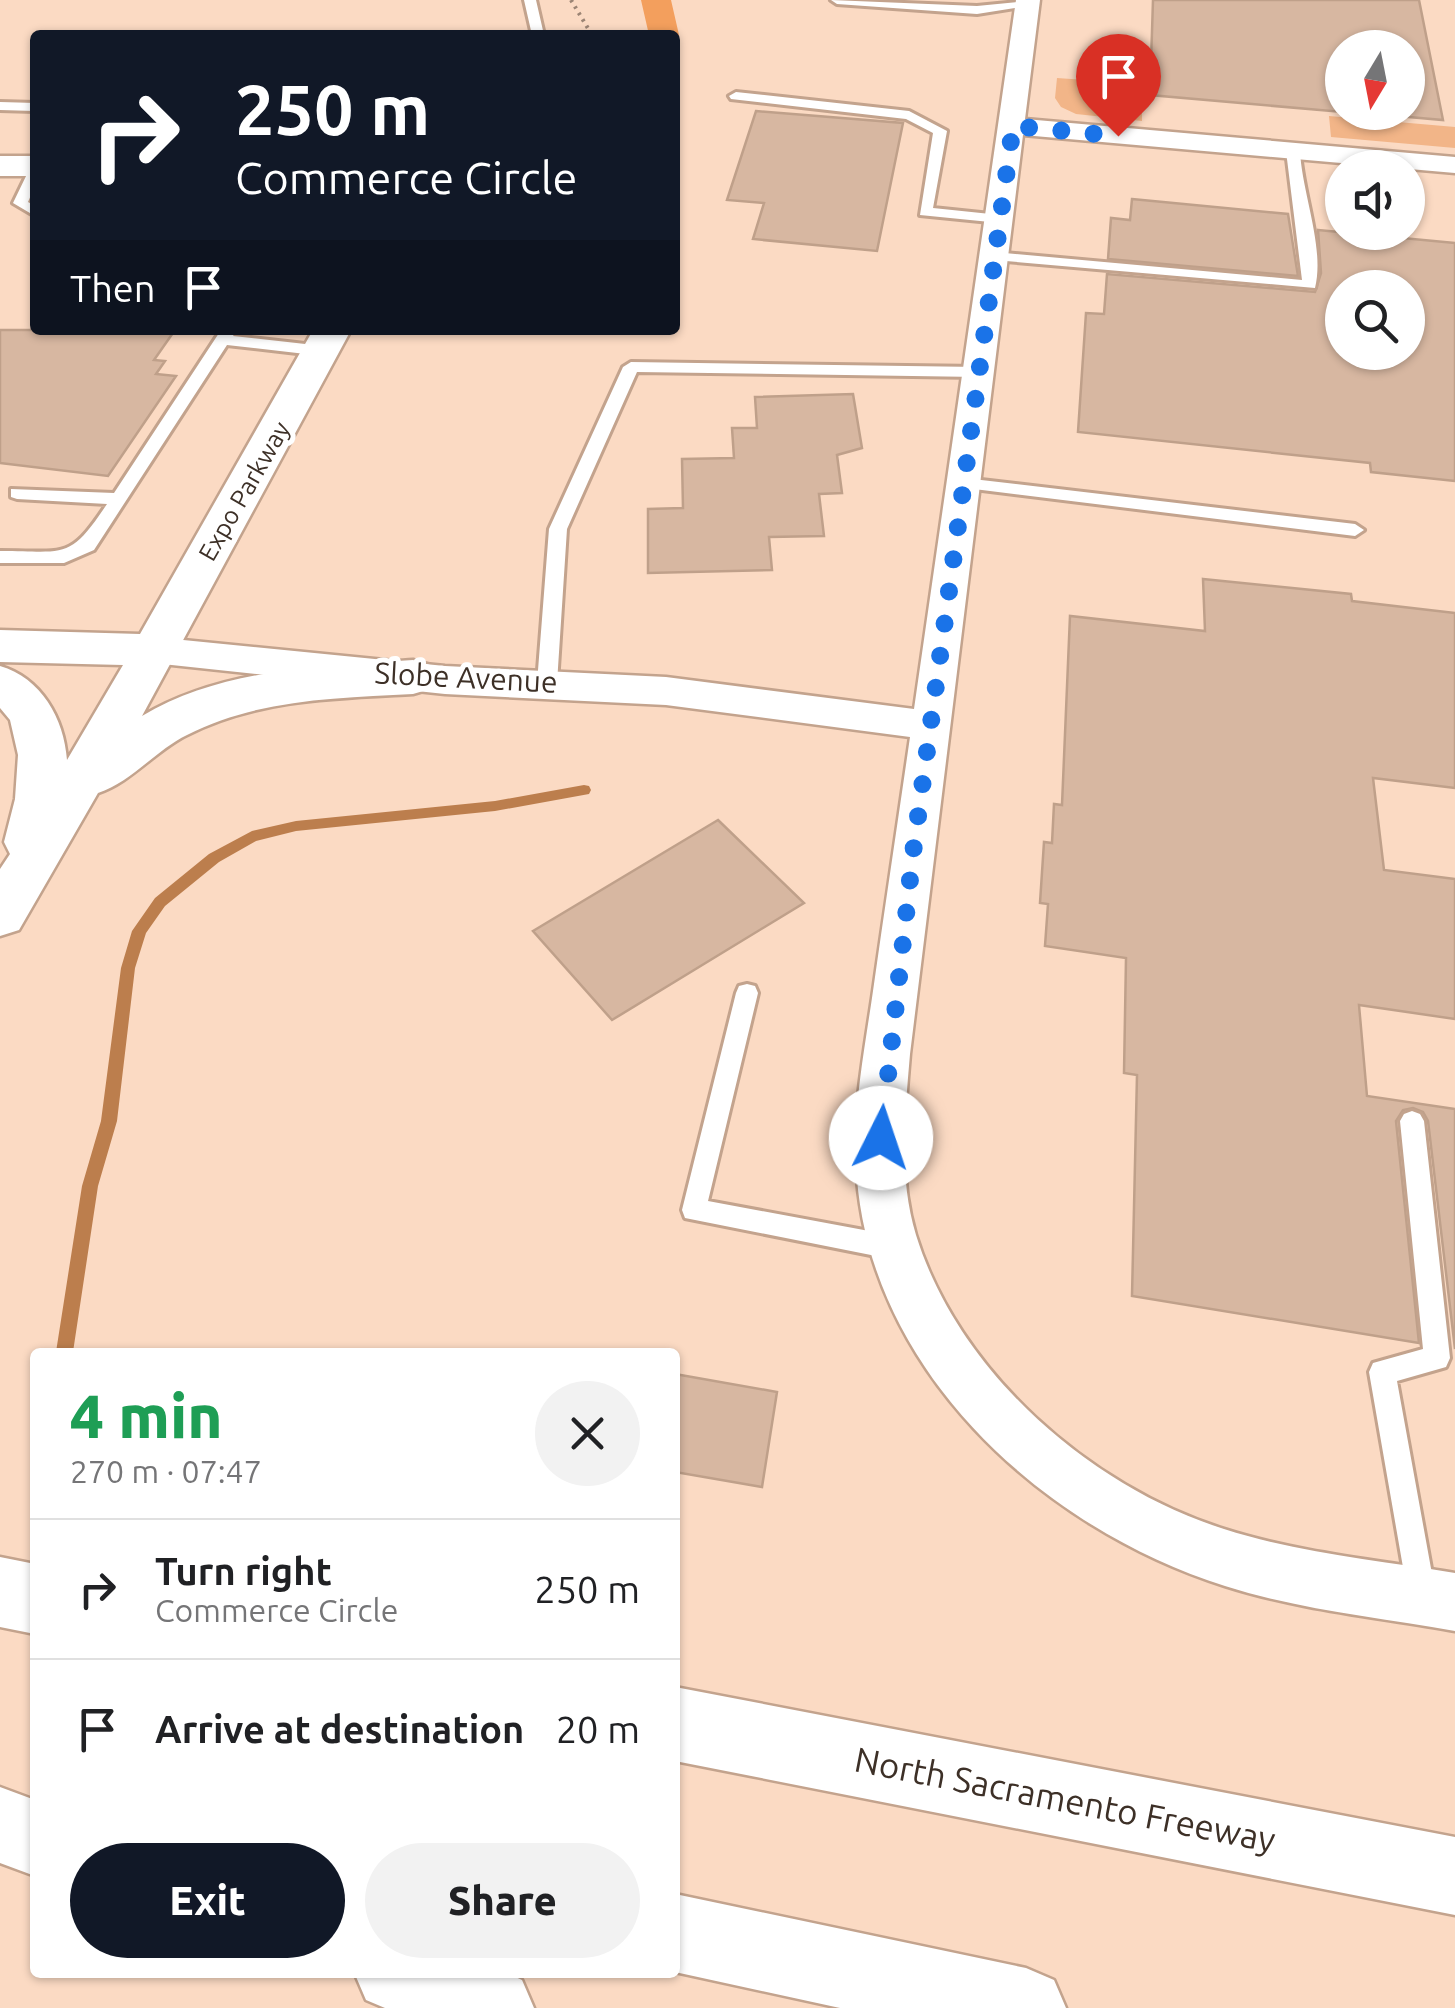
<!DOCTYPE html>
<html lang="en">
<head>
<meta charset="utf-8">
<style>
  body { margin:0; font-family:Ubuntu,sans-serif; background:#f2f2f2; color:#202124; height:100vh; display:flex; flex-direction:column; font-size:38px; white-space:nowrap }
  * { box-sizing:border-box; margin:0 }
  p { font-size:32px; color:#757577 }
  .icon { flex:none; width:55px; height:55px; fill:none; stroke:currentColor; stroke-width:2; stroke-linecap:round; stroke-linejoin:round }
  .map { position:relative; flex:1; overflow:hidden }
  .drawer { position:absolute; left:30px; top:1348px; width:650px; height:630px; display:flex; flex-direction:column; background:#fff; border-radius:10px; box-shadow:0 2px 8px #0004 }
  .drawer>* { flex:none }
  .hud { position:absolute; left:30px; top:30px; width:650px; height:305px; border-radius:10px; box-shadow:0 2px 8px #0004; background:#111827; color:#fff; overflow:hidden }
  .needle { width:65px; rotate:190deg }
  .controls { position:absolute; left:1325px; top:30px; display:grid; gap:20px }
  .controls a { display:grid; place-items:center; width:100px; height:100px; border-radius:50%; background:#fff; box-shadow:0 2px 8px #0004; font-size:50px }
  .pin { position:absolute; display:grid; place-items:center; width:85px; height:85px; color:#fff; margin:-102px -42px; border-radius:50% 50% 50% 0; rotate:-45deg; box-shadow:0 0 10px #0007 }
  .pin .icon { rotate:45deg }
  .me { position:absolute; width:110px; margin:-55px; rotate:4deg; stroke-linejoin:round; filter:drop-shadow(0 0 8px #0008) }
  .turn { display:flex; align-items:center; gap:35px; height:210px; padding:0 40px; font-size:45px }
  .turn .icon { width:130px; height:130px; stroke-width:2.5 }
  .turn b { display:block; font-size:70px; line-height:85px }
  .then { display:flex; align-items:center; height:95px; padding:0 40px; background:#0003; gap:20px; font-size:38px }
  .round { display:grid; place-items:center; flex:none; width:105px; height:105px; border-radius:52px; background:#f2f2f2 }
  .summary { display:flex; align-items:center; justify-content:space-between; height:170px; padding:0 40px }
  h1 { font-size:60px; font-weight:800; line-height:75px; color:#1e9e55 }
  .action { display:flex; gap:20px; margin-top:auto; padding:20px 40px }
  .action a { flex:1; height:115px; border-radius:60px; background:#111827; color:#fff; font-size:40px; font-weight:800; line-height:115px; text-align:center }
  .action a+a { background:#f2f2f2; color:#202124 }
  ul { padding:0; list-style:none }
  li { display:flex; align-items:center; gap:30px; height:140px; padding:0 40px; border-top:2px solid #e0e0e0 }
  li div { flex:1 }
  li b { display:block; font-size:38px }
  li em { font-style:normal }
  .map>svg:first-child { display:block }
</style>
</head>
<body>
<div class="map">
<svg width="1455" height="2008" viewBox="0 0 1455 2008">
  <rect width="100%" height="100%" fill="#fbdac3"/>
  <path fill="#f2b588" d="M1057 78 1142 84V121L1076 114 1061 107 1055 98Z
    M1329 116 1455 127V148L1331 137Z"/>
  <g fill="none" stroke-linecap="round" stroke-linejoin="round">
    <path fill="#bc7e4d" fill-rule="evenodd" d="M584 785 589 786 591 790 589 794 495 811 296 831 256 841 219 862 165 906 146 933 135 968 117 1121 98 1186 73 1352H56L82 1186 101 1121 121 968 132 931 155 898 209 854 252 831 296 821 495 801Z"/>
    <path fill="#f39f5d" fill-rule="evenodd" d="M641 0H671L679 35 675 41V35H649Z"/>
  </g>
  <path fill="#d7b7a1" stroke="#bfa08a" stroke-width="2.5" fill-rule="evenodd" d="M1153 0H1419L1443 120 1352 112H1408V48H1342V112L1150 95Z
    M756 111 903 123 877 251 753 239 764 203 727 200Z
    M1132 199 1288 214 1298 276 1108 259 1111 218 1130 220Z
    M1318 230 1455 243V481L1371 472 1370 463 1078 432 1086 313 1104 314 1107 274 1315 292 1321 273ZM1342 288H1408V352H1342Z
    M0 330H175L154 360 165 361 156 374 176 376 108 476 0 463Z
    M853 394 862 448 837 455 842 493 819 494 824 536 769 537 772 570 648 573V509L683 508 682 459 734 458 732 428H757L755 397Z
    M1203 579 1351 594 1352 601 1455 613V788L1373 778 1384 870 1455 879V1019L1359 1005 1367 1096 1455 1109V1349L1428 1121 1423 1112 1413 1108 1403 1110 1396 1121 1419 1343 1132 1296 1137 1075 1124 1073 1126 958 1045 946 1048 904 1040 903 1044 842 1052 843 1054 804 1062 805 1070 616 1205 631Z
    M718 820 804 903 612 1020 533 931Z
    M675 1374 777 1392 762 1487 675 1472Z"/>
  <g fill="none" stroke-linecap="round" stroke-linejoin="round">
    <defs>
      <path id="lane" d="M524 0H536L544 35H532Z
        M831 0 977 6 1028 1 1034 5 977 14 837 4Z
        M736 92 909 111 947 131 933 208 1000 215 1007 219 1000 223 920 215 933 133 906 119 731 99 729 96Z
        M0 102 35 103V111L0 110Z
        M1293 147 1300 151C1302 193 1325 248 1315 288L994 260 987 256 994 252 1302 280 1286 151Z
        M35 168V186L28 202 35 206V216L13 203 28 172Z
        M221 330H237L233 336 323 346 331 351 323 356 227 345 94 550 64 563H0V551C66 551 69 561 107 504L17 499 11 497V489L114 493Z
        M631 362 979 367 987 372 979 377 637 372 567 529 557 683 547 690 537 683 549 529 623 367Z
        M964 478 1355 524 1364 530 1355 536 958 487V479Z
        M747 984 755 986 758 993 708 1201 896 1236 905 1240 909 1248 905 1256 896 1260 685 1218 682 1210 736 993 739 986Z
        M1412 1111 1420 1114 1424 1121 1450 1358 1446 1367 1397 1381 1436 1596 1432 1606 1422 1610 1412 1606 1408 1596 1369 1372 1373 1363 1423 1349 1400 1121 1404 1114Z"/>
      <path id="street" d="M1016 0H1040L1025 119 1455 157V173L1023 135 910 1054C905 1115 898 1175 916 1235 958 1371 1090 1487 1224 1529 1299 1553 1378 1560 1455 1573V1631C1378 1617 1300 1610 1225 1586 1041 1528 864 1367 856 1163 853 1106 865 1047 873 991 885 906 898 821 910 737L666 705 445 694 153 663 140 659 134 650 140 641 153 637 445 666 666 677 914 709Z"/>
      <path id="secondary" d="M0 156H35V176H0Z
        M313 330H351L142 716C222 668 323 666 413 660L430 665 436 677 430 689 413 694C337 698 257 699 187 735 156 750 130 783 98 793L19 930 0 936V869L10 854 4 842 15 799 18 755 10 720 0 708V666C41 678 64 718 67 760L123 665 0 662V630L140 634Z"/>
      <path id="highway" d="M0 1557 35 1564V1634L0 1627Z
        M675 1687 1455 1837V1915L675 1761Z
        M0 1787 35 1800V1876L0 1863Z
        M675 1894 1026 1968 1054 1980 1066 2008H840L675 1972Z
        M354 1972H505L522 1980 534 2008H385L366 2000Z"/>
    </defs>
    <use href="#lane" stroke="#c3a38d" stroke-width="6"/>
    <use href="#street" stroke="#c3a38d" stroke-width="5"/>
    <use href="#secondary" stroke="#c3a38d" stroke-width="5"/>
    <use href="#highway" stroke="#c3a38d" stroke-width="5"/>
    <path stroke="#9b8474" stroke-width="4" stroke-dasharray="2.5 5" stroke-linecap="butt" d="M571 0 592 35"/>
    <use href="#lane" fill="#fff" fill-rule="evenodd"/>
    <use href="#street" fill="#fff" fill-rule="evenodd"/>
    <use href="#secondary" fill="#fff" fill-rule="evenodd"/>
    <use href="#highway" fill="#fff" fill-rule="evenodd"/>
  </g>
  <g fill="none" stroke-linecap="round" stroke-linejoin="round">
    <path stroke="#1a73e8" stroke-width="18" stroke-dasharray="0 32.4" d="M881 1138 913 853 1013 126 1118 136"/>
  </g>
  <g text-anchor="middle" stroke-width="10" stroke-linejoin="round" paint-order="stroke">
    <g font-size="25" fill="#3d3027" stroke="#fff">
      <text transform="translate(244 491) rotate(-60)" y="9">Expo Parkway</text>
    </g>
    <g font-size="30" fill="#3d3027" stroke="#fff">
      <text transform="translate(466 678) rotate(3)" y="10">Slobe Avenue</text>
    </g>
    <g font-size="35" fill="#3d3027" stroke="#fff">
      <text transform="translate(1065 1800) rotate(11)" y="12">North Sacramento Freeway</text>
    </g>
  </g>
</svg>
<div class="controls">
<a><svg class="needle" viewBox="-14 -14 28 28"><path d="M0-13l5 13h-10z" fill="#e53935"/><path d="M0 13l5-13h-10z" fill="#757577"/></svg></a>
<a><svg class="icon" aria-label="sound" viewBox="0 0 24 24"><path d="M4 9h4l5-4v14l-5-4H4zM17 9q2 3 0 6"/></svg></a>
<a><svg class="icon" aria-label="search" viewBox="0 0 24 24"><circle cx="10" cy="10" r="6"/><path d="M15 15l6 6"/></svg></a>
</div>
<div class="pin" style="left:1118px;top:136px;background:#d93025"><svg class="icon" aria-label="arrive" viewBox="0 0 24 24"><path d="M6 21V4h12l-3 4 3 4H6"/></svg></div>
<svg class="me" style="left:881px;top:1138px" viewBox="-20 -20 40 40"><circle r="19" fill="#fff"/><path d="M0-13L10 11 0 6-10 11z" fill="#1a73e8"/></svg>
<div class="hud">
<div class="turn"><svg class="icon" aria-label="right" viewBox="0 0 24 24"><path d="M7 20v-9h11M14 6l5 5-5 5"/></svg><div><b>250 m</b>Commerce Circle</div></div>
<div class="then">Then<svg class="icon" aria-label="arrive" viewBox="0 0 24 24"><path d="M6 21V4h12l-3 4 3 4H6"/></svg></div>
</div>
<section class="drawer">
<div class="summary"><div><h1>4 min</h1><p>270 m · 07:47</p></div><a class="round"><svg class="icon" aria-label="close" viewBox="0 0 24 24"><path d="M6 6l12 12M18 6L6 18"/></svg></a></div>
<ul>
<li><svg class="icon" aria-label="right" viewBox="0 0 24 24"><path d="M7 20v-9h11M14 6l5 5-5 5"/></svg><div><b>Turn right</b><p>Commerce Circle</p></div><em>250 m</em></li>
<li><svg class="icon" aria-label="arrive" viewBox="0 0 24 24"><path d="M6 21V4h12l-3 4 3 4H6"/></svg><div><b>Arrive at destination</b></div><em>20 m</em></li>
</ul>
<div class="action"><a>Exit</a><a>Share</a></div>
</section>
</div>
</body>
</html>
